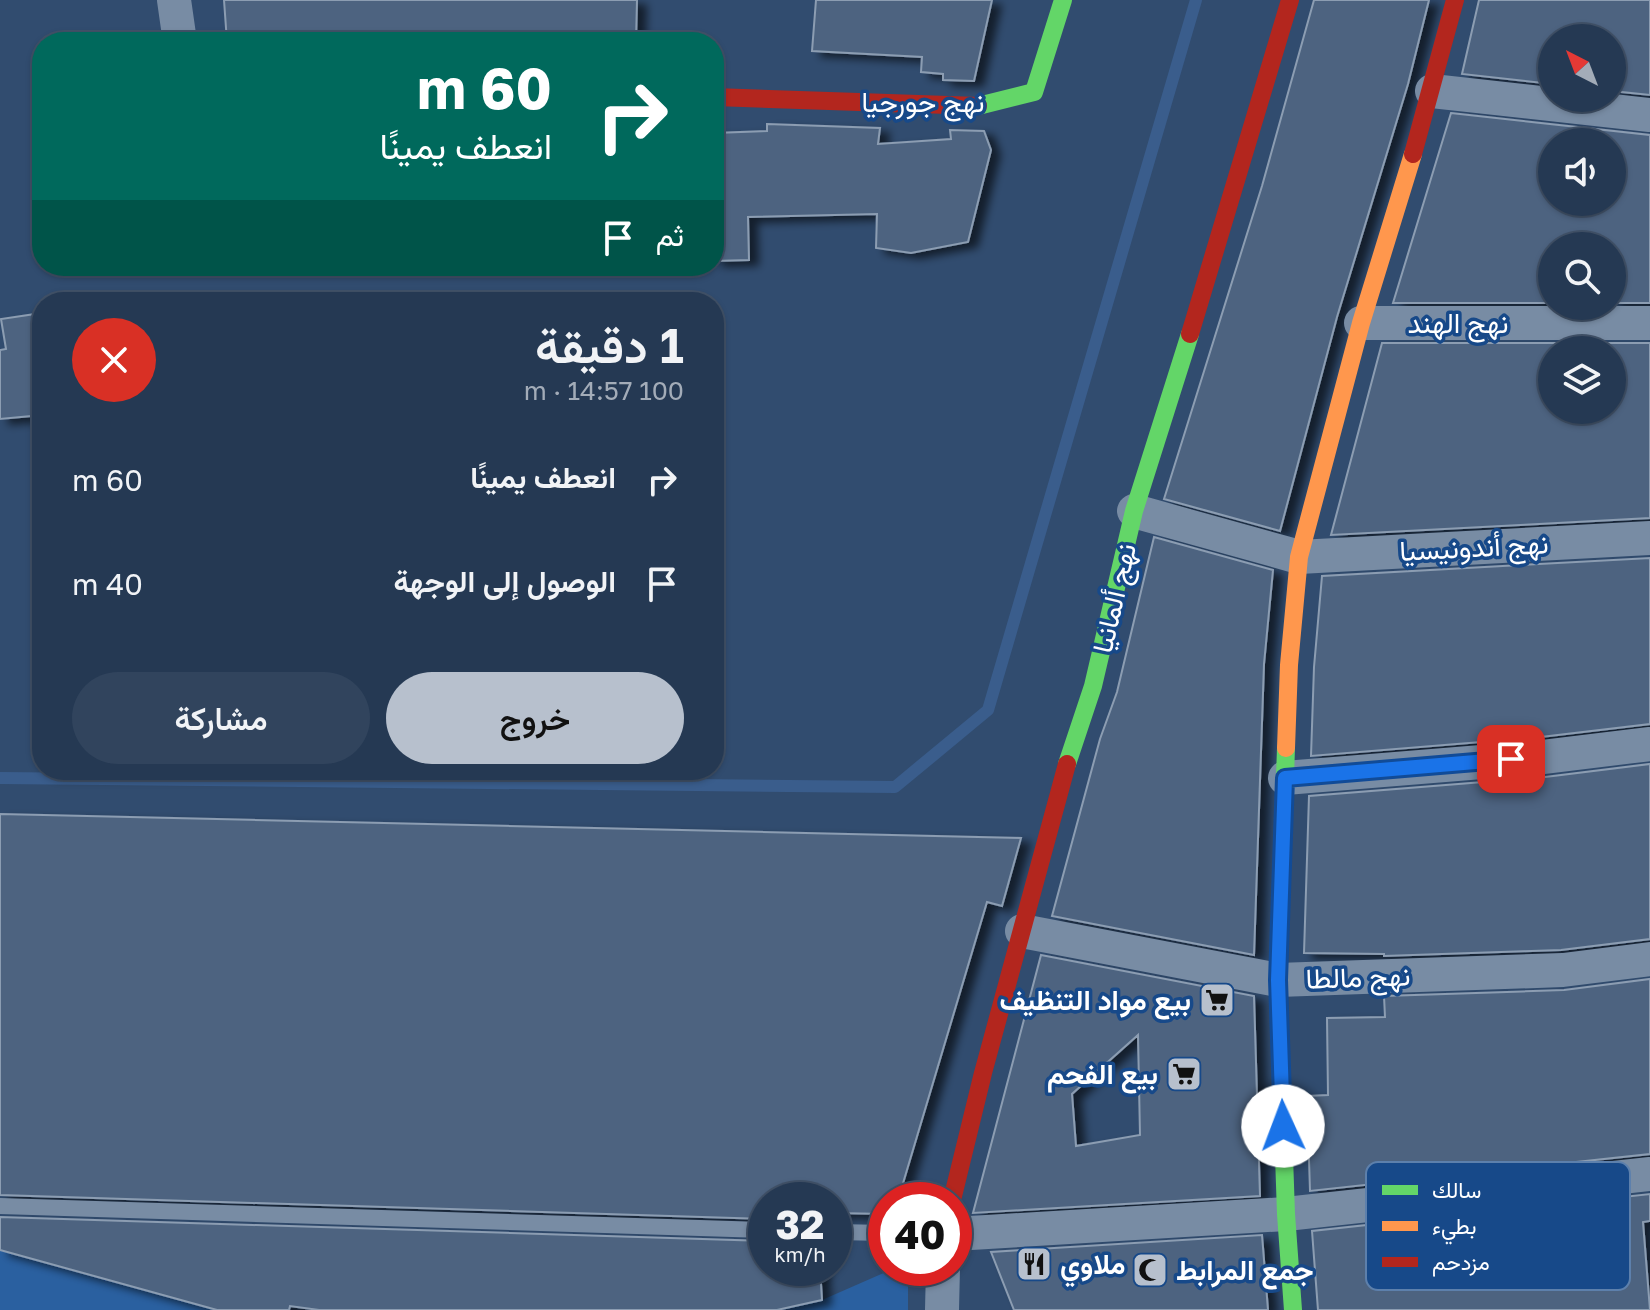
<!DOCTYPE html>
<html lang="ar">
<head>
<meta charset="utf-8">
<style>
  body { margin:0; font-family:"Golos Text",Vazirmatn,sans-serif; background:#31445d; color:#f1f3f6; direction:rtl; height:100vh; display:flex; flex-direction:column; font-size:30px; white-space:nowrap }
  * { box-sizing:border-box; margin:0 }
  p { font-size:26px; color:#a3acb8 }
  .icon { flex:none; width:44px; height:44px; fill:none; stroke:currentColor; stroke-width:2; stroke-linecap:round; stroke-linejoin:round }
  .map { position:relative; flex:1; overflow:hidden; direction:ltr }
  .side { position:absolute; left:32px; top:292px; width:692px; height:488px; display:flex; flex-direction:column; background:#253953; border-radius:32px; box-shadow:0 2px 6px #0004,0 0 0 2px #42536a; direction:rtl }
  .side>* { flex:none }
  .hud { position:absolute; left:32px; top:32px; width:692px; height:244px; border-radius:32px; box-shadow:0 2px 6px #0004,0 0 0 2px #42536a; direction:rtl; background:#00695c; color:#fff; overflow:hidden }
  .needle { width:52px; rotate:318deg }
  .tools { position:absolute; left:1538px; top:24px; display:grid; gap:16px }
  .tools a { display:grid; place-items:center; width:88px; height:88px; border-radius:50%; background:#253953; box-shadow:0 2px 6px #0004,0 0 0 2px #42536a; font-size:40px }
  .speed { position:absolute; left:748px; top:1182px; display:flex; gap:16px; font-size:40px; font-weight:700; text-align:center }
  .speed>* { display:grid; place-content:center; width:104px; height:104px; border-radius:50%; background:#253953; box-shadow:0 2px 6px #0004,0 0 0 2px #42536a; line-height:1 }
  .speed small { font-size:20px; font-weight:400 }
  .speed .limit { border:12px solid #d22; background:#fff; color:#111 }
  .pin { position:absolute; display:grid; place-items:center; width:68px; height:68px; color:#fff; margin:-34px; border-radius:16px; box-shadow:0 4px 12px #0006 }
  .me { position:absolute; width:88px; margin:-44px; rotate:358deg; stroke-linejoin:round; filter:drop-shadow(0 0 6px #0008) }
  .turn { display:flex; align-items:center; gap:28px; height:168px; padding:0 40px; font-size:36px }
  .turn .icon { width:104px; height:104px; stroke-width:2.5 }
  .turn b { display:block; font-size:56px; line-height:68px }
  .then { display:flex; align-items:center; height:76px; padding:0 40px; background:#0003; gap:16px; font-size:30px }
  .round { display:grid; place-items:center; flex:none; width:84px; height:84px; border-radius:42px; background:#31445d }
  .head { display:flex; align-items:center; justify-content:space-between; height:136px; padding:0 40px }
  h1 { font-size:48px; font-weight:600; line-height:60px }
  .cta { display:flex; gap:16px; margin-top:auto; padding:16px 40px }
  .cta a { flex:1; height:92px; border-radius:48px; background:#b7c0cd; color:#111; font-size:32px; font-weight:600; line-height:92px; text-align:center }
  .cta a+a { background:#31445d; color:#f1f3f6 }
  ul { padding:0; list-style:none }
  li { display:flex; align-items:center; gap:24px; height:104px; padding:0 40px }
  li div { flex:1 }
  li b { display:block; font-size:30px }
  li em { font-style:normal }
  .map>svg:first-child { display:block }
</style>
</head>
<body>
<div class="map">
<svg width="1650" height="1310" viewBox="0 0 1650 1310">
  <defs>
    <filter id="shadow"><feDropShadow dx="9" dy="5" stdDeviation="4" flood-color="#0009"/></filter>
  </defs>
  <rect width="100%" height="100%" fill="#314c6f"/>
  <path fill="#2a60a0" d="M0 1250 226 1310H0Z
    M895 1268H908V1310H779L822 1300Z"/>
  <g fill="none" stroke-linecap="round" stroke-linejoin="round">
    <path stroke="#3a5d8c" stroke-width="12" d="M0 778 895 787 988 710 1196 0"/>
  </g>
  <path fill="#4d6480" stroke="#8c9db2" stroke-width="2" fill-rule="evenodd" filter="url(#shadow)" d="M224 0H637L636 42 449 39V42H227Z
    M816 0H992L974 81 943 80V74L921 72 922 57 812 51Z
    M1314 0H1429L1408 84 1337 317 1280 531 1164 499 1262 186Z
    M1479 0H1650V95L1612 91V38H1552V84L1462 74Z
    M1451 113 1650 135V303H1612V246H1552V303H1393ZM1552 142H1612V202H1552Z
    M767 124 880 128 878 144 951 139 950 130 984 131 991 150 968 242 911 253 876 248 877 214 748 217 749 260 714 261V133L767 131Z
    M42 313V415L0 419V350L6 349 1 319Z
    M1382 343H1650V518L1331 535ZM1552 350H1612V410H1552Z
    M1154 537 1273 570 1264 664 1254 955 1052 916 1100 739 1117 692Z
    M1650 558V724L1541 737 1311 756 1314 667 1322 576Z
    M1650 764V939L1561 950 1384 956V954L1304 953 1309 796 1545 777Z
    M0 814 1021 838 1002 906 987 902 898 1200H886V1214L834 1213V1200H766V1219L0 1195Z
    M1041 955 1254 996 1260 1196 973 1213ZM1138 1035 1140 1135 1076 1146 1072 1094Z
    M1650 979V1154L1310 1191 1307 1096 1328 1095 1327 1018 1385 1017 1384 996 1564 990Z
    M1650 1194V1221L1643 1222 1650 1310H1318L1312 1231Z
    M0 1217 766 1241V1268H820L822 1300 777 1310H319L290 1306 289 1310H217L0 1250Z
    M1262 1235 1268 1310H1014L991 1252Z"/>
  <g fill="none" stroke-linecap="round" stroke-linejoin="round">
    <path stroke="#788ca4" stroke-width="16" d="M0 1206 766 1230
      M834 1232 886 1233"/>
    <path stroke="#788ca4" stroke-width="34" d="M174 0 180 42
      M1432 91 1650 115
      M1361 323H1650
      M1134 511 1299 557 1650 538
      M1285 778 1543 757 1650 744
      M1022 931 1278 980 1563 970 1650 959
      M954 1234 1286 1214 1650 1174
      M942 1310 943 1268"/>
    <path stroke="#63d668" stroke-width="18" d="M978 106 1034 92 1063 0
      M1286 748 1278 980 1286 1214 1293 1310
      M1067 764 1093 686 1134 511 1190 334"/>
    <path stroke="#ff974d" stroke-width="18" d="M1286 748 1289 665 1299 557 1361 323 1413 154"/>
    <path stroke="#b3261e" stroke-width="18" d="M714 97 978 106
      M1413 154 1455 0
      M1190 334 1290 0
      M952 1200 983 1073 1067 764"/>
  </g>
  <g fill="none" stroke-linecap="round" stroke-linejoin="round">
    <defs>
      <path id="route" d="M1283 1126 1278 980 1285 778 1511 759"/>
    </defs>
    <use href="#route" stroke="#114b97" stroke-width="20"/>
    <use href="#route" stroke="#1a73e8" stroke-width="14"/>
  </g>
  <defs>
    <symbol id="supermarket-square" viewBox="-11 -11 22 22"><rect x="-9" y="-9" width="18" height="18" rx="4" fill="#b7c0cd" stroke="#174989"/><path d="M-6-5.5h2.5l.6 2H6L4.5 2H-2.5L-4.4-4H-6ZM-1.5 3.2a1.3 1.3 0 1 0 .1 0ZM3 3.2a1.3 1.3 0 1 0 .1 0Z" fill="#111"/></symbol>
    <symbol id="restaurant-square" viewBox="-11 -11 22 22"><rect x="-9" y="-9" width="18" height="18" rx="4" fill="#b7c0cd" stroke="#174989"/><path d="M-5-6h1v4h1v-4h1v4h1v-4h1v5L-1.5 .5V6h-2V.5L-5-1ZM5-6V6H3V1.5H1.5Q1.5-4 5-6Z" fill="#111"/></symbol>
    <symbol id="mosque-square" viewBox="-11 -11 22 22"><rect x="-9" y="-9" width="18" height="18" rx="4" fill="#b7c0cd" stroke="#174989"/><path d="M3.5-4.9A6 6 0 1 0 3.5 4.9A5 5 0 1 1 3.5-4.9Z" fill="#111"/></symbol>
  </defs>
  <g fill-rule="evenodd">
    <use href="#supermarket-square" x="1197" y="980" width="40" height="40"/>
    <use href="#supermarket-square" x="1164" y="1054" width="40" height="40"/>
    <use href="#restaurant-square" x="1014" y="1244" width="40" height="40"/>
    <use href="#mosque-square" x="1130" y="1250" width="40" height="40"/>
  </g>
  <g text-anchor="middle" stroke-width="7" stroke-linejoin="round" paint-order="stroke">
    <g font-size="28" fill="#fff" stroke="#174989">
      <text x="923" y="112">نهج جورجيا</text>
      <text x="1458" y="333">نهج الهند</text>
      <text transform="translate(1474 547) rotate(-3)" y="10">نهج أندونيسيا</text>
      <text transform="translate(1114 598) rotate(-77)" y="10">نهج ألمانيا</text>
      <text transform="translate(1358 977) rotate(-2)" y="10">نهج مالطا</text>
    </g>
    <g font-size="28" font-weight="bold" fill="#fff" stroke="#174989" text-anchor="end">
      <text x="1191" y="1010">بيع مواد التنظيف</text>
      <text x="1158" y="1084">بيع الفحم</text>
      <text x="1060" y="1274" text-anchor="start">ملاوي</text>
      <text x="1176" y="1280" text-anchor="start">جمع المرابط</text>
    </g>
  </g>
  <rect x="1366" y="1162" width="264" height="128" rx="12" fill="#174989" stroke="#5d80ac" stroke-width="2"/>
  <rect x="1382" y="1185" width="36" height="10" fill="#63d668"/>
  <rect x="1382" y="1221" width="36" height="10" fill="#ff974d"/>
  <rect x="1382" y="1257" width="36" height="10" fill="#b3261e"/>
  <g font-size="22" fill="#fff">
    <text x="1432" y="1198">سالك</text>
    <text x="1432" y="1234">بطيء</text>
    <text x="1432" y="1270">مزدحم</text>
  </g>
</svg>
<div class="tools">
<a><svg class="needle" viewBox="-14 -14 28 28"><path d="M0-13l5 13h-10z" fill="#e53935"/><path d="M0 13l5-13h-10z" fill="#a3acb8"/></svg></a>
<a><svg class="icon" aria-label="sound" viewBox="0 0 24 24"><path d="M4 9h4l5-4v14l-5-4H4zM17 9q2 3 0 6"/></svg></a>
<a><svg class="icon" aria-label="search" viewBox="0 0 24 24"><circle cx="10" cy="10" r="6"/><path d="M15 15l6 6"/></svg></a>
<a><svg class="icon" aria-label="layers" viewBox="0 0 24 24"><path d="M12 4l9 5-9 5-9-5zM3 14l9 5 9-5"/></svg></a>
</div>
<div class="speed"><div>32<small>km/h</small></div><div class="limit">40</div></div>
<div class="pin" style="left:1511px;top:759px;background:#d93025"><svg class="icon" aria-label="arrive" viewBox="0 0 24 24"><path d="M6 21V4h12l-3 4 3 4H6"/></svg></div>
<svg class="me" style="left:1283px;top:1126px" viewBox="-20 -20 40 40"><circle r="19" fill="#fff"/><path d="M0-13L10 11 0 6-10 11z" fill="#1a73e8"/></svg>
<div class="hud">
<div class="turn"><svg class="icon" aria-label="right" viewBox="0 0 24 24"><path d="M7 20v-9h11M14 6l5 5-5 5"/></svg><div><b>60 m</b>انعطف يمينًا</div></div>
<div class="then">ثم<svg class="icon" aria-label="arrive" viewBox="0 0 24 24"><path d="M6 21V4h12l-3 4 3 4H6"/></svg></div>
</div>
<section class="side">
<div class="head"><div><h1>1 دقيقة</h1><p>100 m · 14:57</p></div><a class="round" style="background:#d93025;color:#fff"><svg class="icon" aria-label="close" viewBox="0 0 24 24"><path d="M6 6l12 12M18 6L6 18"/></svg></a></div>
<ul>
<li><svg class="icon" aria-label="right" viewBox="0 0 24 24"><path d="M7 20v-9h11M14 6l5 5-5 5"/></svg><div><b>انعطف يمينًا</b></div><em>60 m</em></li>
<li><svg class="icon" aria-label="arrive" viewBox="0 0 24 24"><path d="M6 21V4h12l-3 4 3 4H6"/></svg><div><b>الوصول إلى الوجهة</b></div><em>40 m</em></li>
</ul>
<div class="cta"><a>خروج</a><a>مشاركة</a></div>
</section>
</div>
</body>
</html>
